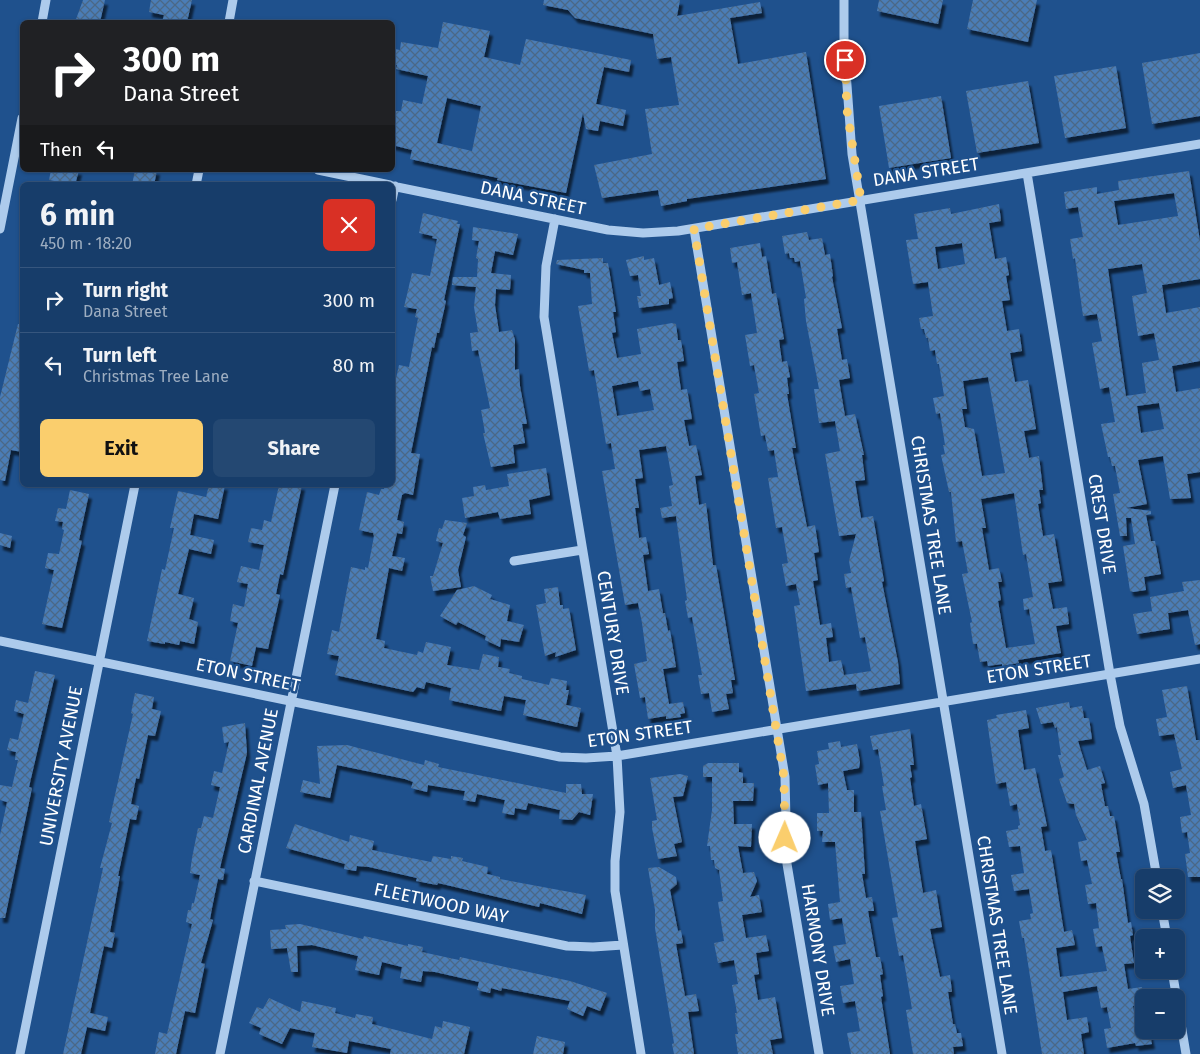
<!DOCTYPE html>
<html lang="en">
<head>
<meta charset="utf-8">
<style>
  body { margin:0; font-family:"Fira Sans",sans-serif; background:#244872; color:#f1f3f6; height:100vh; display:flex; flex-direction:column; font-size:19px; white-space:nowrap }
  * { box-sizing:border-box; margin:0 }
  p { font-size:16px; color:#9eaec1 }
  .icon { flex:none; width:28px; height:28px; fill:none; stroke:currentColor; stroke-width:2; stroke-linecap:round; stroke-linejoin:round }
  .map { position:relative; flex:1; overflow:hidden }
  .details { position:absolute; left:20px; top:182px; width:375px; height:305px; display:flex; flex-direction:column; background:#173d6a; border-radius:8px; box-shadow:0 1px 4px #0004,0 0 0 1px #36567e }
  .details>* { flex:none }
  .top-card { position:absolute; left:20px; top:20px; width:375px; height:152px; border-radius:8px; box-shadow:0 1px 4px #0004,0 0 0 1px #36567e; background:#202124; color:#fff; overflow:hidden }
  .fabs { position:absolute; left:1135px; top:869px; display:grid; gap:10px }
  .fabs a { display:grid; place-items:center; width:50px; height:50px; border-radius:8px; background:#173d6a; box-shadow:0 1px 4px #0004,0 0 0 1px #36567e; font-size:25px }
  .pin { position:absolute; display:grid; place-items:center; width:42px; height:42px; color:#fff; margin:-21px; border:2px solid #fff; border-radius:50%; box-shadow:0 1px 5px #0007 }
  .me { position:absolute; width:55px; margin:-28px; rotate:1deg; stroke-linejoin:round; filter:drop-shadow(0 0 4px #0008) }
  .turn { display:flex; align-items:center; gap:18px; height:105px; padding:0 20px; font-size:22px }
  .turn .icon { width:65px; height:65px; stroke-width:2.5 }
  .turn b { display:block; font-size:35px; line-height:42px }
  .then { display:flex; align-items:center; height:48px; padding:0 20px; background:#0003; gap:10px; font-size:19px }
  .round { display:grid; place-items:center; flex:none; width:52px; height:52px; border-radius:8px; background:#244872 }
  .overview { display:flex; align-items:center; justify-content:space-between; height:85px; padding:0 20px }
  h1 { font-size:30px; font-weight:700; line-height:38px }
  .action { display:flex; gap:10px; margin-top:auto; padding:10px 20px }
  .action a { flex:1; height:58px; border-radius:8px; background:#face6d; color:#111; font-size:20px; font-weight:700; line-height:58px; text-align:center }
  .action a+a { background:#244872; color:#f1f3f6 }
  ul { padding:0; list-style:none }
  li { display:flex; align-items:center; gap:15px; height:65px; padding:0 20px; border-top:1px solid #36567e }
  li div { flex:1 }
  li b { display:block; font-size:19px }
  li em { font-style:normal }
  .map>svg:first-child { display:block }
</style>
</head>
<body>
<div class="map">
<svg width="1200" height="1054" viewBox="0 0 1200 1054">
  <defs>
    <pattern id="building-cross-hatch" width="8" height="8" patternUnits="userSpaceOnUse" patternTransform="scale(1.25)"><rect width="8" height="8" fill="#4c7db6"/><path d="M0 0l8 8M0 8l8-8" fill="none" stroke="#4c6786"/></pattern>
    <filter id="shadow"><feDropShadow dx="3" dy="5" stdDeviation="1" flood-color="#0009"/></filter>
  </defs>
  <rect width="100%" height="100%" fill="#1f518d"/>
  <path fill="url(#building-cross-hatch)" fill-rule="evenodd" filter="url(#shadow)" d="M83 0H105L100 22H75Z
    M151 0H192L187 22H162L164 15 149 12Z
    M544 0H680L677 16 760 2 762 13 730 18 738 64 806 52 826 179 687 199V201L661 206 658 190 602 198 594 165 652 154 645 109 679 105 671 57 657 59 653 34 575 18 568 10 543 5Z
    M879 0H943L938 24 877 11Z
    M973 0H1037L1028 42 967 29Z
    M443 22 490 31 484 57 520 65 526 39 631 60 629 72 604 67 596 104 626 110 623 126 600 121 598 131 586 129 583 113 566 193 497 180 498 178 410 159 412 150 392 145V111H401L403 100 422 104 428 76 396 69 397 65 392 64 395 49 400 50 401 42 438 48ZM447 98 481 106 472 151 437 143Z
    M1200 53V116L1152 124 1142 63Z
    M1116 66 1126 128 1065 138 1054 76Z
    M1028 81 1039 143 977 153 966 91Z
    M941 96 951 158 889 168 879 106Z
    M51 170H79L75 185 49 180Z
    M135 170H157L154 185H132Z
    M1189 171 1200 241V279L1162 285 1166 313 1200 307V361L1172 366 1176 392 1200 388V472L1187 474 1191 498 1170 499 1163 456 1138 460 1147 504 1126 508 1151 511V514L1146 515 1151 541H1155L1161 574 1144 577 1146 590 1133 592 1130 591 1123 546 1135 544 1131 518H1126L1127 536H1120L1113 494 1120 493 1115 466H1112L1110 457H1108L1101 424 1115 422 1109 387 1100 389 1092 343 1102 341 1097 314 1083 316 1075 258 1073 259 1070 239 1083 237 1078 207 1066 209 1064 192 1097 187V194L1119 190 1118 181ZM1174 193 1178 216 1118 225 1114 201ZM1142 264 1147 293 1132 296 1138 336 1154 333 1159 360 1142 363 1146 393 1126 396 1108 269ZM1159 403 1164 429 1141 433 1137 406Z
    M999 204 1001 221 989 223 995 259 1006 257 1009 275 1006 276 1010 300 1002 301 1007 331 1019 329 1022 351 1010 353 1015 382 1028 380 1036 429 1024 431 1029 458 1039 456 1043 490H1039L1041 503 1038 504 1043 536 1054 534 1062 581 1048 583 1053 609 1067 607 1069 624 1056 626 1061 653 1018 660 1019 663 1002 666V664L988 666 987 661 980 662 977 644H973L970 623 972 622 962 574 968 573 962 541 956 542 951 492H949L941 455 945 454 943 445H945L940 413 936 414 933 398 944 396 939 364H937L935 350 930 351 928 338H926L924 329H921L919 318 933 316 928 282 913 284 906 240 918 239 914 214 950 208 951 214ZM962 243 965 264 938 269 935 247ZM988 377 1005 473 982 476 974 429 965 427 962 409H967L963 381ZM1014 493 1023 555 1026 554 1033 597 1023 599 1024 610 1029 609 1035 644 1006 648 998 601 1001 600 998 582H1002L999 568 989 570 982 528H986L981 499Z
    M423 213 458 221 457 224H460L444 300 446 301 439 333H437L434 348 432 347 411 453 420 454 413 495 405 493 402 495 397 520 404 522 402 534 397 533 392 556 405 558 402 571 389 568 376 639 385 641 384 648 417 655 418 651 423 653 426 642 451 647 447 665 479 670 483 654 499 657 498 667 510 669 509 673 522 676V679L549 685 551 678 567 681 566 690H569L566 705 581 708 577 727 523 715 526 700 504 696 501 711 449 700 451 688 426 682 424 689 417 687 413 692 335 675 339 656 327 654 332 630 339 632 351 567 365 570V567L368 568 374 536 373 533 359 530 367 492 379 495 381 489H384L385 485H392V396L399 365 409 367 418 318 415 317 417 309 404 307 412 273 430 276 437 239 432 238 433 236 419 233Z
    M473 227 518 234 513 255 495 251 491 273 511 275 510 290 496 289 495 305 499 332 512 330 515 340V370L519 369 520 386 527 424H522L525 443 513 445 515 463 491 467 483 433H485L481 410 490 408 478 350 472 351 470 333 478 332 474 307 476 287 452 285 453 277H477L478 259 476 258 479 241 472 240Z
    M807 232 809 240 822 238 825 255 830 254 833 276 832 277 842 328 837 329 842 360 847 359 850 378 839 380 845 416 855 414 864 455H862L865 480 855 481 861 518 873 516 884 581 882 582 898 662 900 684 857 691 856 684 806 691 794 606 800 605 796 584 786 586 782 564 788 563 782 527 776 528 768 478 778 477 774 450 768 451 765 435 761 436 754 394 759 393 754 365 750 366 745 335 757 333 751 293 742 295 737 262 732 263 730 248 760 243 762 257 766 256 772 294 776 293 784 339 779 340 782 362 787 361 790 377 787 378 789 394H787L796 448H792L807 527 815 525 819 552 814 553 818 580 813 581 820 625 831 623 833 637 826 638 829 662 841 660 844 675 871 671 865 637 860 638 851 587 846 588 844 574 851 573 849 561 856 534 839 536 825 454 840 451 835 421 819 423 814 389H819L806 321 804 299 806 298 800 261 795 262 794 258H790L789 253 785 254 782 236Z
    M644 256V260L654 258 659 285 670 282 673 298 669 299V304L639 308 637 296H641L638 275 630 276 626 260Z
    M603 258V263H608L616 312H613L616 332 612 333 617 358 641 354 637 329 672 323 676 324 678 340H681L684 361 677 362 681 390 687 389 692 419 684 420 689 446 696 445 702 475 695 476 699 505 706 503 713 565H716L735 680H731L733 693 726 694 729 709 712 712 709 693 701 694 698 675H702L692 617 688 618 685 601 687 600 676 516 662 518 660 508 672 506 669 486 673 485 666 446 639 450 643 478 635 479 639 508H635L639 538 646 537 649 554 643 555 648 591 659 589 663 613H665L668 631 670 630 676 667 663 669 669 704 683 702 685 713 680 714 681 717 666 719V716L648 719 645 697 640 698 634 664 647 661 642 623 638 603 625 605 602 471 615 469 611 443 606 444 594 370 589 371 578 306 592 304 590 273H584V270L556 264 557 260ZM638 381 640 391 650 389 654 410 617 416 612 386Z
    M18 324H22V420L19 438 22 439V452L11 450 5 481 0 480V397Z
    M546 468 550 495 529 500 531 514 500 519 498 512 465 518 462 498 474 496 473 487 485 485 486 490 509 486 507 474Z
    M209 485H225L218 519 194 514 190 535 214 540 211 554 189 549 178 594 194 598 189 619 198 622 194 644 180 641 179 645 165 642V644L147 641 162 569 165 570 174 528H170L178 491 206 497Z
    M279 485H302L283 575 280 574 276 594 280 595 268 649 256 647 252 666 230 661 238 623 230 621 233 604 244 607 248 584 237 582 241 566 259 570 264 545 248 542 251 528 262 530 264 520 271 522Z
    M70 490 89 494 79 540 82 541 80 549 62 628 42 624 54 570 45 568 48 553 59 554 64 530 62 529 63 522 55 521 58 508 66 509Z
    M445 520 467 523 463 535 466 537 458 570 461 587 433 591 430 576H433L443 543 436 541 439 528 442 529Z
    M0 533 12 536 10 548 0 545Z
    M1200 580V644L1195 645 1188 610 1168 613 1170 629 1137 634 1133 614 1152 611 1150 597 1184 591 1182 582Z
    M474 586 492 595 490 599 510 605 507 621 524 625 519 642 501 639 500 647 485 640 486 636 458 622 456 625 440 616 457 590Z
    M558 587 560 605H563V609L569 608 576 650 555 657 556 652 545 656 536 605 546 603 544 589Z
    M35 671 55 675 29 787 32 788 5 918H0V835L7 802 0 800V785L12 787 18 760H15L16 752 7 750 10 738 18 740 24 714 14 711 16 700 28 703Z
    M1187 686 1196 740H1200V877H1188L1185 854 1190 853 1187 832 1182 833 1180 817 1191 815 1186 785 1173 788 1170 772 1182 769 1174 734 1159 736 1156 719 1167 717 1162 690Z
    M135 693 154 697 152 709 161 711 155 736 148 735 139 779 136 778 131 804 139 806 136 820 130 819 118 876H120L110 932 115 933 112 948 104 946 90 1013 108 1017 105 1031 87 1027 81 1054H63L103 868H100L112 823 109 822 133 714 131 713Z
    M1069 702 1070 708 1082 706 1084 718H1089L1092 739 1078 741 1087 770 1100 766 1105 783 1101 784 1105 806H1108L1110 816H1114L1120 852H1116L1121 879H1122L1128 923 1131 922 1133 935 1130 936 1134 963 1124 964 1128 989 1142 987 1144 1004 1133 1006 1137 1030H1149L1152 1044 1136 1046 1135 1043 1107 1048 1104 1029 1111 1028 1107 1007 1101 1008 1097 986 1063 992 1067 1020 1087 1017 1089 1032 1081 1034 1084 1054H1042L1024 938H1022L1019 921 1031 919 1030 914 1033 913 1029 889 1014 891 1011 875 1024 873 1020 846 1009 847 1006 831 1018 829V826L1020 825 1017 804 1010 806 1006 782 996 784 987 720 997 718 996 715 1026 710 1029 728 1018 730 1024 770 1035 768 1047 826 1041 827 1045 851 1051 850 1064 932 1072 930 1075 945 1056 948 1060 977 1107 971 1102 946 1096 947 1093 929 1099 928 1096 903 1088 904 1085 885 1092 884 1087 860 1081 861 1078 842 1087 840 1076 815 1074 804 1067 803 1059 779 1064 777 1058 755H1061L1057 727 1055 728 1053 722 1041 724 1036 708Z
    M245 723 247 753 220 868 225 869 223 880 218 879 213 903 210 919 213 920 201 963 205 964 195 1013 185 1011 176 1054H155L159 1032 167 1034 192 924 186 922 188 910H191L192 903H194L200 875 190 873 192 858 198 828H201L204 816 213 818 220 787 211 785 214 771 222 773 229 742 224 743 222 727Z
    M910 729 914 765H910L912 777 910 778 914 806 921 804 927 839 915 841 916 848 923 893 936 890 942 927 930 929 940 977 950 975 952 992H948L953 1024H955L957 1033H961L963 1046 953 1047 954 1054H913L906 1010 912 1009 903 955 899 956 892 918 898 917 880 811 886 810 882 786H884L878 749 873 750 870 736Z
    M840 741 841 747 857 744 860 762 859 768 843 771 847 790H854V812H861L865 874H862L866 898 872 897 874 911H868L876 957H880L883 974 880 975 883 996 881 997 890 1054H851L847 1033 860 1031 855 1001 843 1003 840 986 854 984 850 959 836 962 833 946 846 944 842 918 830 920 828 904 840 902 835 842H822L823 831H817V813H829L828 783 818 785 815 765 819 764 817 751 829 749 828 743Z
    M347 745 424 765 425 760 439 764 438 767 566 793V784H581L582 794H593L590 815 579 812 572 820 559 819 560 810 528 803 526 810 515 808 514 815 502 813 505 800 477 794 475 802 463 800 465 791 428 785 427 792 411 788 413 782 405 779 337 765 330 798 300 792 303 780 320 784 317 746Z
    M708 763H739V772L743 773V783H754L753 801H733L734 824H752L751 847 738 846 743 873 754 872 757 881 750 897 759 895 762 912 742 915 746 938 766 935 769 951 756 953 759 974 754 975 758 1000 775 997 782 1038 770 1040 773 1054H738L735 1034H738L735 1013H737L732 985 738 984 734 960 718 963 714 943 724 941 718 902 723 901 719 870 715 868 714 860H711L710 846H707L712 810V777H703V766Z
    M680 774 688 776 683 796 673 797 682 842 674 844 677 856 658 859 652 828V821L657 820 650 778Z
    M295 824 349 842 350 835 374 841 372 850 431 862 433 856 451 859V856L463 858 462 861 488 867 487 874 500 877V879L586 895 582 914 540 903 539 907 438 883 437 885 416 881 417 878 369 867 357 866 356 871 344 869 345 864 286 848Z
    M659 867 676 877 677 884 670 890 678 931 681 930 683 943 676 944 685 996 696 994 699 1011 688 1012 694 1054H674L672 1044 674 1043 655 928V910L648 868Z
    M300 924 363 939 364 936 408 946V944L423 947 422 952 459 960 460 957 570 981 607 993 600 1011 587 1006 583 1016 567 1009 570 1001 502 988 501 991 491 988 490 993 477 990 479 982 435 972 423 971 421 982 400 978 402 967 382 962 379 975 355 970 358 956 312 945 297 946 298 972H291L287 948 271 949 270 930 286 929 285 925Z
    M269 998 300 1012 302 1001 336 1008 335 1013 355 1018 356 1014 373 1017 372 1024 432 1039 435 1026 442 1028 443 1021 470 1027 464 1054H390L391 1049 349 1041 347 1053 312 1047 315 1033 290 1028 282 1044 259 1034 261 1028 249 1023 257 1007 263 1009Z
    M537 1036 565 1042 563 1054H533Z"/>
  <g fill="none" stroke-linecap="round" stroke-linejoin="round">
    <path stroke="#adcbec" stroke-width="9" d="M844 0V44L852 154 1002 1054
      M42 22 46 0
      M229 22 233 0
      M318 170 390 185
      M1027 173 1110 674 1120 726 1144 804 1157 878
      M196 185 199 170
      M392 186 608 230 643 233 678 231 1200 144
      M392 200 395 186
      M555 219 546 266 544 317 617 756 620 812 615 861V891L641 1054
      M0 229 22 118
      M694 229 785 777 787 864 819 1054
      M514 561 582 550
      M0 641 560 757 586 758 617 756 1200 659
      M254 881 567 946 593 947 623 945
      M1162 910 1167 938
      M1172 970 1186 1054
      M20 1054 135 485
      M220 1054 335 485"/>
  </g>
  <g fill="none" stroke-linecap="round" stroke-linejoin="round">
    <path stroke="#face6d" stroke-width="9" stroke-dasharray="0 16.2" d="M785 838 784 777 694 229 861 200 847 110 845 60"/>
  </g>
  <g text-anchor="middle" stroke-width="5" stroke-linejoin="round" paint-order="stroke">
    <g font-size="18" fill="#fff" stroke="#1f518d">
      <text transform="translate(926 172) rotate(-9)" y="6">DANA STREET</text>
      <text transform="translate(533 198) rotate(12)" y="6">DANA STREET</text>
      <text transform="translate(1102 524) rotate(81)" y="6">CREST DRIVE</text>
      <text transform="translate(931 525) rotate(81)" y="6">CHRISTMAS TREE LANE</text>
      <text transform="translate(613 633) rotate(81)" y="6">CENTURY DRIVE</text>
      <text transform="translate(1039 669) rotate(-9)" y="6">ETON STREET</text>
      <text transform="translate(248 675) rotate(12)" y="6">ETON STREET</text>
      <text transform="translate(640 734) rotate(-8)" y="6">ETON STREET</text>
      <text transform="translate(61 766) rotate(-79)" y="6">UNIVERSITY AVENUE</text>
      <text transform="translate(258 781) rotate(-79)" y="6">CARDINAL AVENUE</text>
      <text transform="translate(441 903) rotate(12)" y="6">FLEETWOOD WAY</text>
      <text transform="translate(997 925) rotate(81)" y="6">CHRISTMAS TREE LANE</text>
      <text transform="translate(818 950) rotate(81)" y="6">HARMONY DRIVE</text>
    </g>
  </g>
</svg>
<div class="fabs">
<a><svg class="icon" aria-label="layers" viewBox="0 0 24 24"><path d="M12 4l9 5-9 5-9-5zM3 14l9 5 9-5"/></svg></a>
<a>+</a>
<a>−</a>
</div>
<div class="pin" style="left:845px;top:60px;background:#d93025"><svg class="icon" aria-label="arrive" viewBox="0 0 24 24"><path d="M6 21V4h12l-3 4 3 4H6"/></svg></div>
<svg class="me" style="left:785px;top:838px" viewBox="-20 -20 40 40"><circle r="19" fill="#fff"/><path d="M0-13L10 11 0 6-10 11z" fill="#face6d"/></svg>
<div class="top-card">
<div class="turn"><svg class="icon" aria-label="right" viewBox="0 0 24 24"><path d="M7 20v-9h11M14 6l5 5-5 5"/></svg><div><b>300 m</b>Dana Street</div></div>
<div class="then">Then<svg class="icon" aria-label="left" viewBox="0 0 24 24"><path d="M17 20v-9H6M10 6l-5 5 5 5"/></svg></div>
</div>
<section class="details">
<div class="overview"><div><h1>6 min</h1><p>450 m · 18:20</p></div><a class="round" style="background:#d93025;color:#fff"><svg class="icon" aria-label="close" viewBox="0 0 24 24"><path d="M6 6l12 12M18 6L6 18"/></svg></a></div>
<ul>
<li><svg class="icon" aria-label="right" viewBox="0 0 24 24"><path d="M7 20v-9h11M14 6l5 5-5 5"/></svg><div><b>Turn right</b><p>Dana Street</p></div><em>300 m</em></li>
<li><svg class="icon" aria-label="left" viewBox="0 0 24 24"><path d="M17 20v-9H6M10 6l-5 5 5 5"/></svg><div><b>Turn left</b><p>Christmas Tree Lane</p></div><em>80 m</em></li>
</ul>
<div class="action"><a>Exit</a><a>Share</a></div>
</section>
</div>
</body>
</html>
